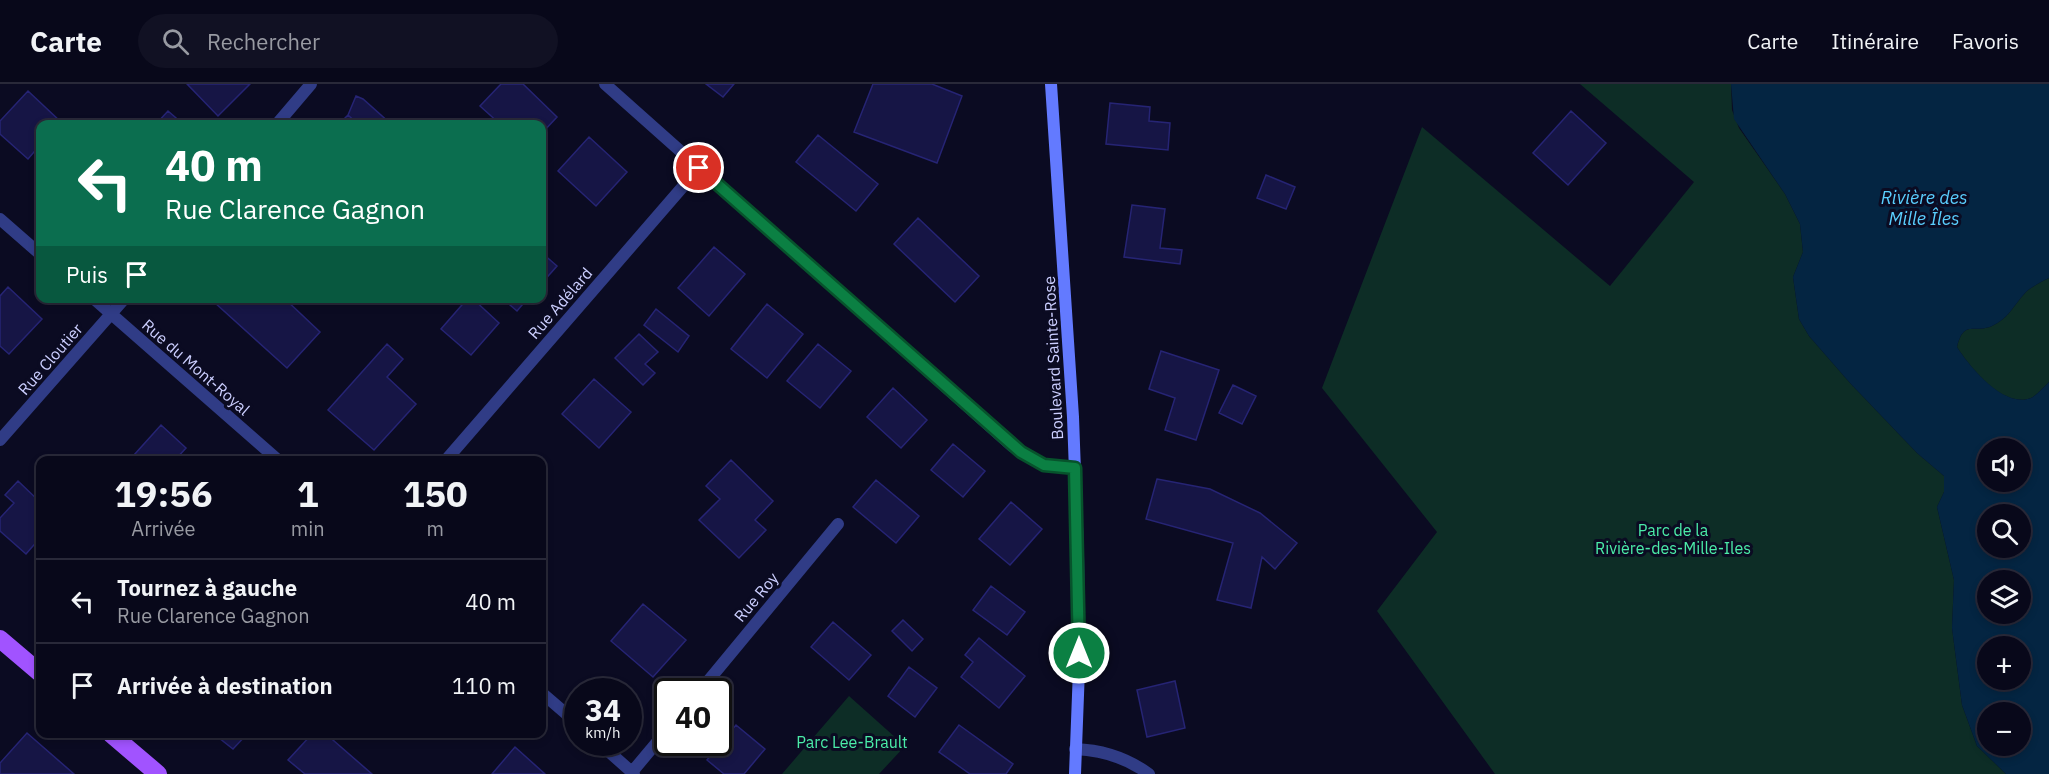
<!DOCTYPE html>
<html lang="fr">
<head>
<meta charset="utf-8">
<style>
  body { margin:0; font-family:"IBM Plex Sans",sans-serif; background:#111123; color:#f1f3f6; height:100vh; display:flex; flex-direction:column; font-size:22px; white-space:nowrap }
  * { box-sizing:border-box; margin:0 }
  p { font-size:20px; color:#989aa2 }
  .icon { flex:none; width:33px; height:33px; fill:none; stroke:currentColor; stroke-width:2; stroke-linecap:round; stroke-linejoin:round }
  .map { position:relative; flex:1; overflow:hidden }
  .sheet { position:absolute; left:36px; top:372px; width:510px; height:282px; display:flex; flex-direction:column; background:#08081a; border-radius:12px; box-shadow:0 3px 9px #0003,0 0 0 2px #292939 }
  .sheet>* { flex:none }
  .guide { position:absolute; left:36px; top:36px; width:510px; height:183px; border-radius:12px; box-shadow:0 3px 9px #0003,0 0 0 2px #292939; background:#0b6e4f; color:#fff; overflow:hidden }
  .fabs { position:absolute; left:1977px; top:354px; display:grid; gap:12px }
  .fabs a { display:grid; place-items:center; width:54px; height:54px; border-radius:50%; background:#08081a; box-shadow:0 3px 9px #0003,0 0 0 2px #292939; font-size:30px }
  .speed { position:absolute; left:564px; top:594px; display:flex; gap:12px; font-size:30px; font-weight:700; text-align:center }
  .speed>* { display:grid; place-content:center; width:78px; height:78px; border-radius:50%; background:#08081a; box-shadow:0 3px 9px #0003,0 0 0 2px #292939; line-height:1 }
  .speed small { font-size:15px; font-weight:400 }
  .speed .limit { border:3px solid #111; border-radius:9px; background:#fff; color:#111 }
  .pin { position:absolute; display:grid; place-items:center; width:51px; height:51px; color:#fff; margin:-26px; border:3px solid #fff; border-radius:50%; box-shadow:0 2px 6px #0007 }
  .me { position:absolute; width:66px; margin:-33px; rotate:0deg; stroke-linejoin:round; filter:drop-shadow(0 0 4px #0008) }
  .turn { display:flex; align-items:center; gap:21px; height:126px; padding:0 30px; font-size:27px }
  .turn .icon { width:78px; height:78px; stroke-width:2.5 }
  .turn b { display:block; font-size:42px; line-height:51px }
  .then { display:flex; align-items:center; height:57px; padding:0 30px; background:#0003; gap:12px; font-size:22px }
  .eta { display:flex; justify-content:space-evenly; align-items:center; height:102px; text-align:center }
  .eta b { font-size:36px; font-weight:700; line-height:42px }
  ul { padding:0; list-style:none }
  li { display:flex; align-items:center; gap:18px; height:84px; padding:0 30px; border-top:2px solid #292939 }
  li div { flex:1 }
  li b { display:block; font-size:22px }
  li em { font-style:normal }
  header { display:flex; align-items:center; gap:36px; box-sizing:border-box; height:84px; padding:0 30px; background:#08081a; border-bottom:2px solid #292939 }
  header strong { font-size:28px }
  nav { display:flex; gap:33px; margin-inline-start:auto; font-size:21px }
  .search { width:420px; height:54px; background:#111123; display:flex; align-items:center; gap:15px; box-sizing:border-box; padding:0 21px; border-radius:33px; color:#989aa2; font-size:22px }
  .map>svg:first-child { display:block }
</style>
</head>
<body>
<header>
<strong>Carte</strong>
<div class="search"><svg class="icon" aria-label="search" viewBox="0 0 24 24"><circle cx="10" cy="10" r="6"/><path d="M15 15l6 6"/></svg>Rechercher</div>
<nav><a>Carte</a><a>Itinéraire</a><a>Favoris</a></nav>
</header>
<div class="map">
<svg width="2049" height="690" viewBox="0 0 2049 690">
  <rect width="100%" height="100%" fill="#0b0b22"/>
  <path fill="#0d2d26" d="M1580 0H1731L1732 26 1739 44 1785 110 1800 140 1803 168 1793 193 1799 235 1809 252 1850 299 1917 369 1944 392V408L1937 423 1954 496 1952 544 1962 621 1977 662 2006 690H1495L1377 527 1437 448 1322 304 1422 43 1610 202 1694 98Z
    M2049 194V298C2044 303 2037 311 2031 314 2003 325 1969 282 1957 263 1964 235 1973 250 1992 242 2008 235 2014 221 2025 209 2031 203 2041 198 2049 194Z
    M849 612 905 662 879 690H782Z"/>
  <path fill="#042542" fill-rule="evenodd" d="M1731 0H2049V194C2041 198 2031 203 2025 209 2014 221 2008 235 1992 242 1973 250 1964 235 1957 263 1969 282 2004 325 2031 314 2037 311 2044 303 2049 298V690H2006L1977 662 1962 621 1952 544 1954 496 1937 423 1944 408V392L1917 369 1850 299 1809 252 1799 235 1793 193 1803 168 1800 140 1785 110 1734 35ZM1988 364H2020V398H1988ZM2020 430V464H1988V430ZM1988 496H2020V530H1988ZM1988 562H2020V596H1988ZM2020 628V662H1988V628Z"/>
  <path fill="#161545" stroke="#262474" stroke-width="1.5" d="M187 0H250L218 32Z
    M501 0H523L557 33 542 49V40H500L480 22Z
    M706 0H734L723 13Z
    M873 0H932L962 12 937 79 854 48Z
    M28 7 61 38 59 40H40V61L28 75 0 50V37Z
    M356 12 363 15 391 40H358L348 31Z
    M1110 19 1150 23 1149 37 1170 39 1168 66 1106 60Z
    M168 27 183 40H156Z
    M1571 27 1606 59 1568 101 1533 69Z
    M348 31 358 40H339Z
    M818 51 878 100 856 127 796 78Z
    M589 53 627 88 596 122 558 87Z
    M1266 91 1295 103 1286 125 1257 114Z
    M1132 121 1165 125 1160 164 1182 166 1180 180 1124 173Z
    M918 134 979 192 955 218 894 160Z
    M714 163 745 190 709 232 678 204Z
    M542 169 557 182 542 199Z
    M8 203 42 235 9 270 0 262V212Z
    M218 214H284L320 248 287 284 214 218Z
    M468 214H472L499 239 471 271 441 245Z
    M502 214H528L517 227Z
    M767 220 803 250 767 294 731 265Z
    M656 225 689 252 678 268 644 241Z
    M639 250 658 268 645 280 655 289 643 301 615 274Z
    M387 260 403 275 387 293 416 320 374 366 328 326Z
    M818 260 851 287 820 324 787 297Z
    M1161 267 1219 286 1196 356 1165 346 1175 314 1149 305Z
    M594 295 631 328 599 364 562 330Z
    M1233 301 1256 312 1242 340 1219 329Z
    M893 304 927 336 901 364 867 333Z
    M161 341 186 364 175 376H140L134 371Z
    M953 360 985 387 963 413 931 386Z
    M731 376 773 417 755 436 766 446 739 474 699 436 720 415 706 402Z
    M1157 395 1210 405 1260 429 1297 459 1275 485 1262 473 1251 524 1217 516 1233 459 1146 435Z
    M876 396 919 432 896 459 853 423Z
    M18 397 40 418V454L26 470 0 447V434L14 419 5 411Z
    M1011 418 1042 445 1010 481 979 455Z
    M991 502 1025 528 1007 551 973 526Z
    M643 520 686 556 653 593 611 557Z
    M903 536 923 555 912 567 892 547Z
    M833 538 871 571 849 596 811 563Z
    M979 554 1025 592 999 624 961 593 973 578 965 571Z
    M909 583 937 604 915 633 888 612Z
    M1175 597 1185 644 1147 653 1137 606Z
    M736 641 765 665 744 690H724L707 676Z
    M959 641 1013 680 1006 690H970L939 668Z
    M27 649 74 690H0V679Z
    M214 650H247L233 665Z
    M312 650H326L372 690H305L288 676Z
    M515 663 545 690H492Z"/>
  <g fill="none" stroke-linecap="round" stroke-linejoin="round">
    <path stroke="#303c86" stroke-width="12" d="M605 0 1012 362 1044 381 1075 384
      M277 40 311 0
      M0 135 40 170
      M93 214 278 376
      M0 356 125 214
      M446 376 699 84
      M699 608 838 440
      M542 609 578 640
      M598 658 634 690
      M1075 665C1103 666 1127 674 1149 690
      M632 688 668 645"/>
    <path stroke="#637aff" stroke-width="12" d="M1051 0 1073 333 1078 470 1079 585 1075 690"/>
    <path stroke="#a153ff" stroke-width="18" d="M0 555 40 589
      M111 650 158 690"/>
  </g>
  <g fill="none" stroke-linecap="round" stroke-linejoin="round">
    <defs>
      <path id="route" d="M699 84 1021 368 1044 381 1075 384 1079 569"/>
    </defs>
    <use href="#route" stroke="#07532c" stroke-width="15"/>
    <use href="#route" stroke="#0b8043" stroke-width="10"/>
  </g>
  <g text-anchor="middle" stroke-width="6" stroke-linejoin="round" paint-order="stroke">
    <g font-size="16" fill="#cccfff" stroke="#0b0b22">
      <text transform="translate(560 219) rotate(-49)" y="6">Rue Adélard</text>
      <text transform="translate(1053 274) rotate(-93)" y="6">Boulevard Sainte-Rose</text>
      <text transform="translate(50 275) rotate(-49)" y="6">Rue Cloutier</text>
      <text transform="translate(196 283) rotate(41)" y="6">Rue du Mont-Royal</text>
      <text transform="translate(756 513) rotate(-50)" y="6">Rue Roy</text>
    </g>
    <g font-size="16" fill="#4beca8" stroke="#0b0b22">
      <text x="1673" y="452">Parc de la<tspan x="1673" dy="18">Rivière-des-Mille-Iles</tspan></text>
      <text x="852" y="664">Parc Lee-Brault</text>
    </g>
    <g font-size="18" font-style="italic" fill="#5acfff" stroke="#0b0b22">
      <text x="1924" y="120">Rivière des<tspan x="1924" dy="21">Mille Îles</tspan></text>
    </g>
  </g>
</svg>
<div class="fabs">
<a><svg class="icon" aria-label="sound" viewBox="0 0 24 24"><path d="M4 9h4l5-4v14l-5-4H4zM17 9q2 3 0 6"/></svg></a>
<a><svg class="icon" aria-label="search" viewBox="0 0 24 24"><circle cx="10" cy="10" r="6"/><path d="M15 15l6 6"/></svg></a>
<a><svg class="icon" aria-label="layers" viewBox="0 0 24 24"><path d="M12 4l9 5-9 5-9-5zM3 14l9 5 9-5"/></svg></a>
<a>+</a>
<a>−</a>
</div>
<div class="speed"><div>34<small>km/h</small></div><div class="limit">40</div></div>
<div class="pin" style="left:699px;top:84px;background:#d93025"><svg class="icon" aria-label="arrive" viewBox="0 0 24 24"><path d="M6 21V4h12l-3 4 3 4H6"/></svg></div>
<svg class="me" style="left:1079px;top:569px" viewBox="-20 -20 40 40"><circle r="17" fill="#0b8043" stroke="#fff" stroke-width="3"/><path d="M0-11L8 9 0 5-8 9z" fill="#fff"/></svg>
<div class="guide">
<div class="turn"><svg class="icon" aria-label="left" viewBox="0 0 24 24"><path d="M17 20v-9H6M10 6l-5 5 5 5"/></svg><div><b>40 m</b>Rue Clarence Gagnon</div></div>
<div class="then">Puis<svg class="icon" aria-label="arrive" viewBox="0 0 24 24"><path d="M6 21V4h12l-3 4 3 4H6"/></svg></div>
</div>
<section class="sheet">
<div class="eta">
<div><b>19:56</b><p>Arrivée</p></div>
<div><b>1</b><p>min</p></div>
<div><b>150</b><p>m</p></div>
</div>
<ul>
<li><svg class="icon" aria-label="left" viewBox="0 0 24 24"><path d="M17 20v-9H6M10 6l-5 5 5 5"/></svg><div><b>Tournez à gauche</b><p>Rue Clarence Gagnon</p></div><em>40 m</em></li>
<li><svg class="icon" aria-label="arrive" viewBox="0 0 24 24"><path d="M6 21V4h12l-3 4 3 4H6"/></svg><div><b>Arrivée à destination</b></div><em>110 m</em></li>
</ul>
</section>
</div>
</body>
</html>
